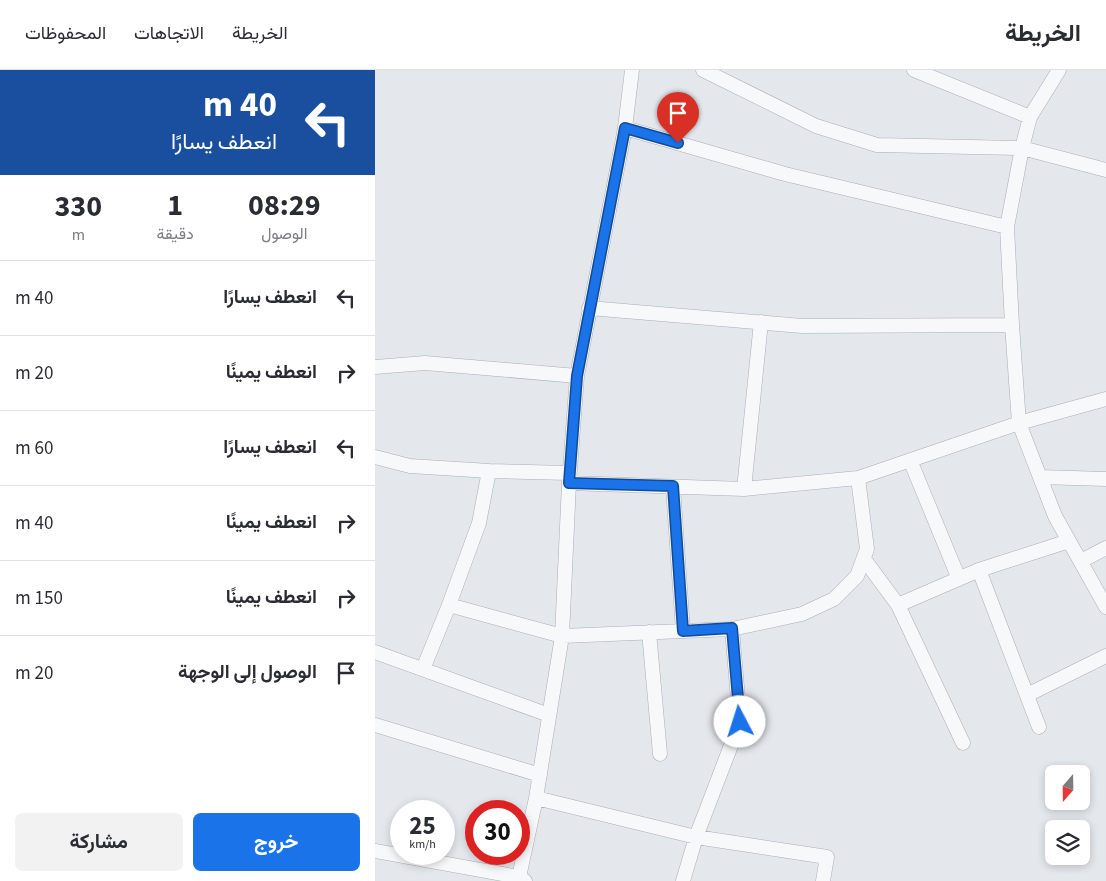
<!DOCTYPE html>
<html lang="ar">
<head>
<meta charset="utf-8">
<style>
  body { margin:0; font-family:"Source Sans 3",Vazirmatn,sans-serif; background:#f2f2f3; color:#2b2b33; direction:rtl; height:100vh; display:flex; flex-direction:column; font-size:19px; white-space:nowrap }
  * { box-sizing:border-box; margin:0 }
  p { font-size:16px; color:#7c7c81 }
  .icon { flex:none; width:28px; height:28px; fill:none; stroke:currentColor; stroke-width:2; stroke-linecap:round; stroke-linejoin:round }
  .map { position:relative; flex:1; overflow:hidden; direction:ltr }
  .details { display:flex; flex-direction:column; background:#fff; width:375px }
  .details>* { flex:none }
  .banner { background:#1a4fa0; color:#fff; overflow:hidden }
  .needle { width:32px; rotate:200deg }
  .fabs { position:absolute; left:670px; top:695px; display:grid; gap:10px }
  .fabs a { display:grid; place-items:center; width:45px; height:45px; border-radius:8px; background:#fff; box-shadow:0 2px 8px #0003; font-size:25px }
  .speed { position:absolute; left:15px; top:730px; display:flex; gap:10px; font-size:25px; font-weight:700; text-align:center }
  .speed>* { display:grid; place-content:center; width:65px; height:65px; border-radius:50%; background:#fff; box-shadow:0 2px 8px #0003; line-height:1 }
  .speed small { font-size:12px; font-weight:400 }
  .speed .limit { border:8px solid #d22; background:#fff; color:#111 }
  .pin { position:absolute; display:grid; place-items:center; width:42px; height:42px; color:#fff; margin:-51px -21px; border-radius:50% 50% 50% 0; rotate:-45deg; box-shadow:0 0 5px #0007 }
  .pin .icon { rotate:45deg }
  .me { position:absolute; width:55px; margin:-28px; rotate:355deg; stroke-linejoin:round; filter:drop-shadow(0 0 4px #0008) }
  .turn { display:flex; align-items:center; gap:18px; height:105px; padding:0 15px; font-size:22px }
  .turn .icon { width:65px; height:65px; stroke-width:2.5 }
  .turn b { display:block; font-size:35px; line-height:42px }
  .eta { display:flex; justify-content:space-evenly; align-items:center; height:85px; text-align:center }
  .eta b { font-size:30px; font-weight:700; line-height:35px }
  .action { display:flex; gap:10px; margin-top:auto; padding:10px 15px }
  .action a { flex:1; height:58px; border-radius:8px; background:#1a73e8; color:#fff; font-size:20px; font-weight:700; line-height:58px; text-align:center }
  .action a+a { background:#f2f2f3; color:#2b2b33 }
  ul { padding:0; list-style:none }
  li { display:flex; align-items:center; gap:15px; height:75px; padding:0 15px; border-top:1px solid #e1e1e2 }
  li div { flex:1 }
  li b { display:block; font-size:19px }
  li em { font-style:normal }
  header { display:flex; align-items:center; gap:30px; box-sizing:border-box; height:70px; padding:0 25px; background:#fff; border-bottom:1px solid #e1e1e2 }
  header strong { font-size:24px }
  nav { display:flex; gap:28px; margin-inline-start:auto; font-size:18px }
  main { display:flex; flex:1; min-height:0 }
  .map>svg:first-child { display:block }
</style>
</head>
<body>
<header>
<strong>الخريطة</strong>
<nav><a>الخريطة</a><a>الاتجاهات</a><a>المحفوظات</a></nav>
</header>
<main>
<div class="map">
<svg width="731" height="811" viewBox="0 0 731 811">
  <rect width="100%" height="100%" fill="#e4e7ec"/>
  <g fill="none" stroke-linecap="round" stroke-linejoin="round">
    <defs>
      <path id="minor" d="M328 0 441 56 502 75 647 78 731 100
        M539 0 655 47
        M684 0 655 47 647 78 632 157 637 255 644 353 680 446 731 537
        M250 58 410 104 632 157
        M214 238 427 256 637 255
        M0 297 50 293 202 306
        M0 387 35 396 114 401 194 403
        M535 390 584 509
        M665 407 731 409
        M194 413 369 419 483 408 644 353 731 329
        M298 417 308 561
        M369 419 386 252
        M489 489 523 535 588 673
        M706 491 731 478
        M604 500 664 657
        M74 535 187 566 357 559 427 544 459 529 482 506 492 479 483 408
        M523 535 604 500 694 471
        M274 562 285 684
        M0 582 174 645
        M48 599 74 535 104 453 114 401
        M652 625 731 586
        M0 655 165 705
        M161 728 321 767 452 787 448 811
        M0 781 144 807 150 811
        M144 811V807L161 728 187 566 194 413 202 306 250 58 257 0
        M308 811 321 767 365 652 357 559"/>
    </defs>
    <use href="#minor" stroke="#a9aeb7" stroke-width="15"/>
    <use href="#minor" stroke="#f7f8fa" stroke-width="14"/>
  </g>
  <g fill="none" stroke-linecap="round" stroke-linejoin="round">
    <defs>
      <path id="route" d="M303 73 250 58 202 306 194 413 298 416 308 561 357 558 365 652"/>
    </defs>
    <use href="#route" stroke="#114b97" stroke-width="12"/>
    <use href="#route" stroke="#1a73e8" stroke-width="9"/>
  </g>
</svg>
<div class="fabs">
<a><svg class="needle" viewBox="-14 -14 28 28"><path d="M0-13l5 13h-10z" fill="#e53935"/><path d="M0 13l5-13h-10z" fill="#7c7c81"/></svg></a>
<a><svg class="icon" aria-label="layers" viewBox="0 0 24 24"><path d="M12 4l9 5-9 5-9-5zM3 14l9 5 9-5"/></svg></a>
</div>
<div class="speed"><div>25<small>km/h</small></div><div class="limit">30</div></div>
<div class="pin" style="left:303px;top:73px;background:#d93025"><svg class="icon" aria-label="arrive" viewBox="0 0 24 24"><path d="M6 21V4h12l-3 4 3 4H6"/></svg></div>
<svg class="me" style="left:365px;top:652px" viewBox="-20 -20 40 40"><circle r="19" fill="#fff"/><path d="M0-13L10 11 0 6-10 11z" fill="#1a73e8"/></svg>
</div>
<section class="details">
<div class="banner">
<div class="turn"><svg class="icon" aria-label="left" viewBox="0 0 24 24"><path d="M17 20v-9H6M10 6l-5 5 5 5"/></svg><div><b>40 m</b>انعطف يسارًا</div></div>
</div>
<div class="eta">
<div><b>08:29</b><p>الوصول</p></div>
<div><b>1</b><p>دقيقة</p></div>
<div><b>330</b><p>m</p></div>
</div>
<ul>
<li><svg class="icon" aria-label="left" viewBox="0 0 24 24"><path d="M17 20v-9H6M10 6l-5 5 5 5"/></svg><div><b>انعطف يسارًا</b></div><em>40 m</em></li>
<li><svg class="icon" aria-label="right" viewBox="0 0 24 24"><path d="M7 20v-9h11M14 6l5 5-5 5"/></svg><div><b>انعطف يمينًا</b></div><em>20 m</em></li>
<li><svg class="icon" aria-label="left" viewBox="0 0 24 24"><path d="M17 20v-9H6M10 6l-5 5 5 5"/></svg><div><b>انعطف يسارًا</b></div><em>60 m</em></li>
<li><svg class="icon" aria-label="right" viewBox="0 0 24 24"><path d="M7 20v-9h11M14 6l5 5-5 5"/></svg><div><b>انعطف يمينًا</b></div><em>40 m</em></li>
<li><svg class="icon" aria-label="right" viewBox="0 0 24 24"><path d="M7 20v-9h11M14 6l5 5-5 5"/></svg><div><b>انعطف يمينًا</b></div><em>150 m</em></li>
<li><svg class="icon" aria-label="arrive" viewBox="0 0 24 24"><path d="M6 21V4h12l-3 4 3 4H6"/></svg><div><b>الوصول إلى الوجهة</b></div><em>20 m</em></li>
</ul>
<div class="action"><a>خروج</a><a>مشاركة</a></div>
</section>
</main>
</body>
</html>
